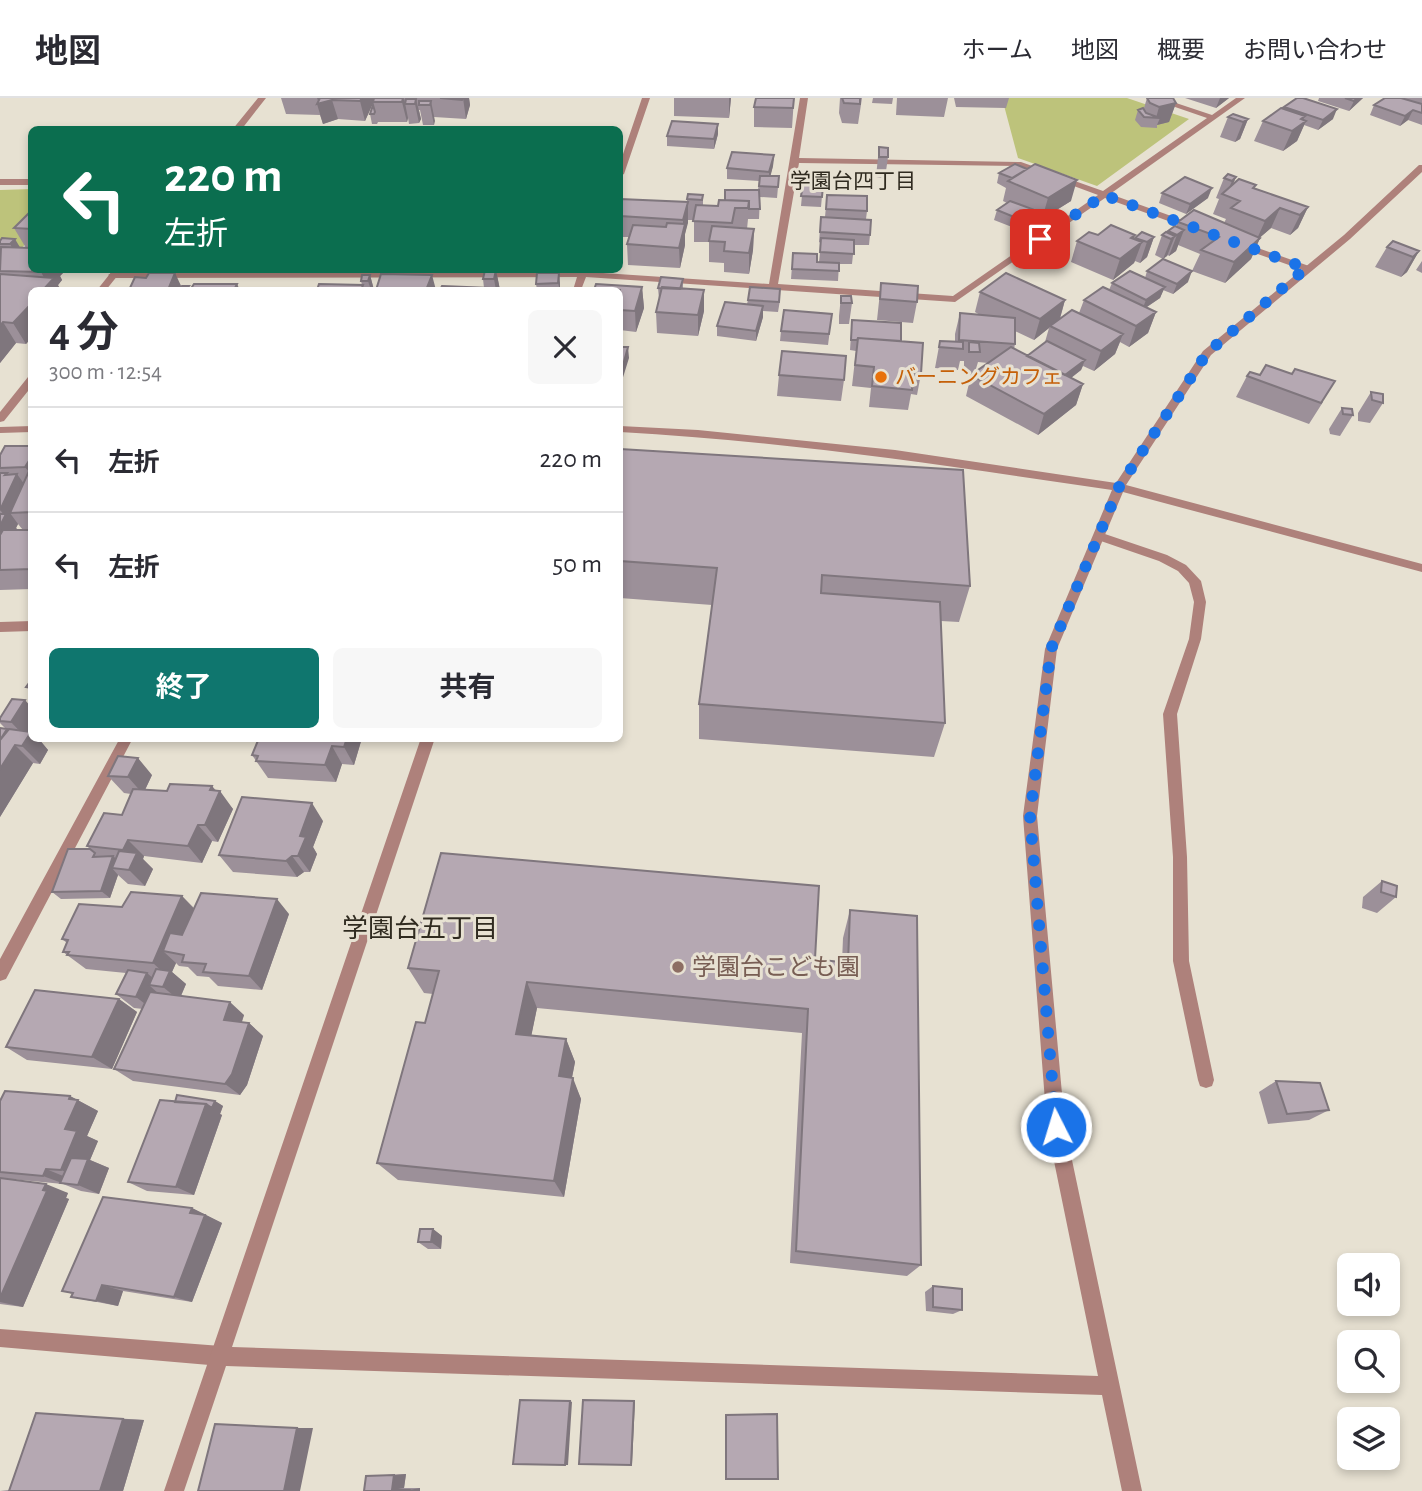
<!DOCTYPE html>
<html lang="ja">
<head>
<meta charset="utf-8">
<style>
  body { margin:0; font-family:"Alegreya Sans","Noto Sans JP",sans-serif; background:#f7f7f7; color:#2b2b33; height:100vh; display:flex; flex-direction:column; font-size:26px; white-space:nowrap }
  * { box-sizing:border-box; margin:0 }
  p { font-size:23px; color:#7c7c81 }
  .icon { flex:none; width:38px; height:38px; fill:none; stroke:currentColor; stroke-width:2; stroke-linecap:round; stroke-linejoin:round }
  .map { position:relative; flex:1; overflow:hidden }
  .side { position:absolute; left:28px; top:189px; width:595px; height:455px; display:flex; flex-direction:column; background:#fff; border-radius:10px; box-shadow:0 4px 10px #0003 }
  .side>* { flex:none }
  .banner { position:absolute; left:28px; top:28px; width:595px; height:147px; border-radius:10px; box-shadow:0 4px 10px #0003; background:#0b6e4f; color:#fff; overflow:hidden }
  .tools { position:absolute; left:1337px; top:1155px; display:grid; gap:14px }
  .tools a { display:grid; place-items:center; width:63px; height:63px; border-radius:10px; background:#fff; box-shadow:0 4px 10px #0003; font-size:35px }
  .pin { position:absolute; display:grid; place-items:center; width:60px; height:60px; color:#fff; margin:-30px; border-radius:14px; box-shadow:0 4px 10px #0006 }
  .me { position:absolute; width:77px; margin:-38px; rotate:355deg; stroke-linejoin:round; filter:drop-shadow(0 0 5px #0008) }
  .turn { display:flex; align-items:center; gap:24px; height:147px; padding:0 21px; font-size:32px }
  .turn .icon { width:91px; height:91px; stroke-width:2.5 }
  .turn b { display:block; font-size:49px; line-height:60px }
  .round { display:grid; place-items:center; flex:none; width:74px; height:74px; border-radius:10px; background:#f7f7f7 }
  .head { display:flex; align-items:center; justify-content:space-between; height:119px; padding:0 21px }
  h1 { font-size:42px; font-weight:700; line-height:52px }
  .action { display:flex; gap:14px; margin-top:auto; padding:14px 21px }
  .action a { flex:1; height:80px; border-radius:10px; background:#0f766e; color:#fff; font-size:28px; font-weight:700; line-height:80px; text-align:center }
  .action a+a { background:#f7f7f7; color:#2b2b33 }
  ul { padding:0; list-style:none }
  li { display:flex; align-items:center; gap:21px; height:105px; padding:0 21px; border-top:2px solid #e1e1e2 }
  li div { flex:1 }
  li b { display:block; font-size:26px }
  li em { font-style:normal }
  header { display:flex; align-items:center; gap:42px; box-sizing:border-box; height:98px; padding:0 35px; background:#fff; border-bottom:2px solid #e1e1e2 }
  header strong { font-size:33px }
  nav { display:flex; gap:38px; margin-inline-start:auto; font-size:24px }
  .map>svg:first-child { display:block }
</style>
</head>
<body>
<header>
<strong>地図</strong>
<nav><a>ホーム</a><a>地図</a><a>概要</a><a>お問い合わせ</a></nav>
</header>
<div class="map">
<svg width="1422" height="1393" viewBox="0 0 1422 1393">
  <rect width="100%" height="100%" fill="#e7e1d2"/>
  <path fill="#bdc37b" d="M1002 0H1127L1189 21 1097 88 1018 60Z
    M32 91 31 140 0 173V92Z"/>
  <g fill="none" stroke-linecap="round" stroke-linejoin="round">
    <path fill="#ae817b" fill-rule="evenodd" d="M1099 434 1167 457 1186 467 1201 483 1206 504 1201 541 1177 616 1187 759 1189 863 1214 982 1212 988 1206 990 1200 988 1198 982 1173 863V759L1163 616 1189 541 1194 504 1189 485 1178 473 1159 463 1095 441 1093 438Z"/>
    <path fill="#ae817b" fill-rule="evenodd" d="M642 0H650L624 76 620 78V65Z
      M800 0H808L799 60 1021 64 1103 93 1207 20 1149 0H1161L1212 17 1236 0H1245L1110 96 1199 128V132H1193L1105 100 955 204 586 179 581 192H573L577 179 113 180 108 177 113 174 588 172V174L769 186ZM799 65 1020 68 1098 97 953 198 778 186Z
      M0 81H32V87H0Z
      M1238 143 1309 168 1311 170 1303 172 1235 148V144Z
      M32 523V533L0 534V524Z
      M120 640H133L6 881 0 883V861Z
      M0 1231 221 1248 228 1251 231 1258 228 1265 221 1268 0 1249Z"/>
    <path fill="#ae817b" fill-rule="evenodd" d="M258 0H266L241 32H232Z
      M1419 67H1422V74L1350 141 1211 257 1126 387 1422 466V474L1123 394 1057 551 1037 718 1065 1029 1142 1393H1122L1102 1297 226 1268 184 1393H164L421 640H435L232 1249 1098 1278 1047 1029 1023 718 1045 551 1112 392C949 368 785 343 620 334V328L698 332 895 352 1116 385 1203 253 1344 137Z
      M113 172H122L106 192H97Z
      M32 278V288L4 323 0 324V314L28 279Z
      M32 328V334L0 335V329Z"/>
  </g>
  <path fill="#9c9099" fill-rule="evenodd" d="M281 0H469L470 7 466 21 434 19V27H423L420 12H419L421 21 419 25 409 26 408 20 407 24H378L377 26H372L370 16 373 5 365 23 338 21 323 26 320 17 286 16Z
    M674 0H731L729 20 674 18Z
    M794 0 792 30 754 29V9Z
    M840 0H862L858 26 842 25 839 15Z
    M873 0H893L892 6 872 5Z
    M897 0H948L944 19 896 17Z
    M954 0H1009L1006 10 956 9Z
    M1147 0 1176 5 1169 24 1157 27V30L1141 29 1135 22 1138 12 1144 10Z
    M1185 0H1229L1216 10Z
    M1319 0H1363L1349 13 1318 3Z
    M1383 0H1422V27L1408 22 1400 28 1370 17 1374 7 1383 1Z
    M1284 9 1333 21 1318 32 1304 27 1297 43 1283 53 1254 43 1263 23Z
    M1228 19 1248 21 1240 41 1235 44 1220 39Z
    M718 36 714 51 667 48V38Z
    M879 49 888 59 885 80 876 79Z
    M774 57 773 68 770 78H779L777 100 760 99 759 121H748L747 131H754L753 152 749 176 724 174V165L709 164V144H694V122H688L685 136V147L680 170 628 167 627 146 629 139H620V101L687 104V101L703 97V108H718L725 102 758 92 759 83 727 81V70Z
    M999 75 1071 103 1042 121 1031 116 1030 122 1017 131 994 122 997 112 1007 105 1003 103 1006 90 997 85Z
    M1236 79 1233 86 1256 87 1254 90 1308 109 1298 130 1290 137 1271 130 1259 140H1260L1251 161 1225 185 1192 173 1200 156 1178 147 1176 153 1169 158 1168 157 1163 161 1155 157 1162 137 1176 129 1178 124 1224 125 1226 121 1213 116 1219 101 1216 100 1224 80Z
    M803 86 823 87 821 109 801 108Z
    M1162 95 1208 100 1186 116 1159 105Z
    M827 97 867 113 866 121 870 137 869 147H854L852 166H839L838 183 791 181 793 155 819 164 821 145 819 144 821 119H825Z
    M32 112V172H60L63 175 60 178 62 182 58 187 32 192V239L26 246 16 245 0 265V143L20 150H26L14 130Z
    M1098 137 1134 141 1135 140 1154 139 1147 159 1140 165 1135 163 1134 165 1113 182 1071 164 1077 143Z
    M1387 149 1419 153 1407 174 1401 179 1375 169Z
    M1422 163V175L1416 172Z
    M496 172 500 192H440L484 190 483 181Z
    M1147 173 1188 184 1173 196 1163 192 1160 200 1147 209 1156 214 1148 235 1129 249 1120 244 1115 256 1094 273 1083 268 1081 272 1071 280 1083 286 1076 307 1038 337 966 298 971 277 974 275H964V263H960L958 272 935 270 940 243 955 244V236L960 215 980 217 975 214 980 194 1065 202 1060 221 1079 215 1084 202 1109 192 1112 185 1145 180ZM1049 230 1045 244 1027 258 1014 251 1015 246V233L1034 242ZM978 264 988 265 975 274Z
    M370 177 374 192H317L362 187 361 183Z
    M683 181V191L704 213 698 238 657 235 656 214 659 201 658 190Z
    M560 185V192H537L536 186Z
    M881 185 917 204 913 225 877 222Z
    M642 189 644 210 636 234 620 232V192Z
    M841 198 852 205 849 226H839V218Z
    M748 202H780L778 214 763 213V219L756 243 717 238V228L747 206Z
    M832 216 828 247 780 243 781 233Z
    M852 222 901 243 921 276 917 297 911 296 908 312 869 309 871 290 852 288 856 253 850 252Z
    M779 277 844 282 841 303 777 298Z
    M1247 278 1323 304 1309 326 1236 299Z
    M1371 294 1383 305 1370 325 1358 323V315Z
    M1342 310 1353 317 1340 338 1330 336 1329 331Z
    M32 348V491L0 492V357ZM18 426 23 432H18L16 430Z
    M620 351 970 488 959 524 941 523 945 625 934 659 699 641V606L712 507 620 500Z
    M12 601 32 640H38L48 652 40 666 33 665 0 719 6 631 0 625V620Z
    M259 640H362L354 667 342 666 336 684 268 680 252 657Z
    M152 677 145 692 167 693 212 688 233 711 218 744 212 743 202 765 144 758 143 761 153 771 145 788 128 786 118 777 110 800 61 801 52 794 90 751 87 748 122 717 131 696 124 695 108 678Z
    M323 723 313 749 317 756 310 774H304L297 779 233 774 219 757Z
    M1382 783 1396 799 1377 815 1362 810 1363 799Z
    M182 798 194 810 289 816 262 892 218 888 209 879 197 878 188 869 179 868 176 865 172 874 186 886 181 898 244 917 242 924 249 925 263 938 247 987 240 997 133 983 114 971 143 911 134 910 116 896 126 875 86 871 63 854 67 845 62 841 122 809Z
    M850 812 921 1167 907 1178 790 1165 802 935 537 910 531 938 566 941 575 964 572 980 581 1001 564 1099 398 1082 377 1065 425 925 433 896 424 895 408 870 815 861 842 864 843 840Z
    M119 901 137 914 112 971 27 962 6 949Z
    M1276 983 1329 1012 1309 1022 1268 1026 1259 994Z
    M70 998 98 1013 87 1038 98 1043 90 1062 109 1070 99 1096 81 1093 63 1086 0 1080V1003Z
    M215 1003 223 1008 220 1016 222 1017 194 1097 147 1093 128 1084 175 1004Z
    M0 1080 68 1095 66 1100 69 1101 23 1209 0 1206Z
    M192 1110 222 1125 192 1204 123 1193 118 1208 71 1199 73 1196 62 1193Z
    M433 1131 442 1138 441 1151H428L418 1144Z
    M933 1188 962 1212 953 1216 926 1213 925 1194Z
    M36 1315 144 1322 123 1393H0L9 1392Z
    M406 1376 404 1390H420V1393H364L366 1378Z"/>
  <path fill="#7f767d" d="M317 0H330L332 2 338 21 323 26 317 6 319 5Z
    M362 0H374L375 1 365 23 360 3Z
    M404 0 408 20 407 24 402 4Z
    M410 0H414L415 5 416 1 421 21 419 25 415 6H411Z
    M463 0H469L470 7 466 21Z
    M729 0H731L729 20Z
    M1220 0H1229L1216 10Z
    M1357 0H1363L1349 13 1354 3Z
    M431 3 435 23 434 27 430 7Z
    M1176 5 1169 24 1157 27 1160 20H1156L1159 9Z
    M1337 11 1333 21 1318 32 1323 22Z
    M1413 12 1408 22 1400 28 1405 18Z
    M1305 18 1301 26 1306 23 1297 43 1283 53 1292 33 1301 21Z
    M1248 21 1240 41 1235 44 1243 24Z
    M718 26V36L714 51V41Z
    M774 57 773 68 769 84V74Z
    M1236 79 1228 98 1226 97 1232 83Z
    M1077 82 1071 103 1042 121 1048 100Z
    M1212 90 1208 100 1186 116 1190 106Z
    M688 104V125L685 136V147L680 170 679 150 683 134V122Z
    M1308 109 1298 130 1290 137 1300 117Z
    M1280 110 1271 130 1256 143 1265 123Z
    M1032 111 1030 122 1017 131 1019 121Z
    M754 131 753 152 749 176V155Z
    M1184 132 1176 153 1169 158 1177 137Z
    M1135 137 1129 155 1142 144 1134 165 1113 182 1120 161 1131 140Z
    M1175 138 1167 158 1163 161 1171 141Z
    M1154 139 1147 159 1140 165 1147 144Z
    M1260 140 1251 161 1225 185 1234 164Z
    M15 141 27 161 22 167 10 146Z
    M1419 153 1407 174 1401 179 1413 159Z
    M42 172H60L63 175 60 178 62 182 58 187 61 192H43L48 187 41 174Z
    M496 172 500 192H496L494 181Z
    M1192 173 1188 184 1173 196 1177 186Z
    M175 175 183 192H168Z
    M559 175 560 185V192L558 185Z
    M370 177 374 192H371L368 183Z
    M432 177 436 192H426Z
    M237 186 240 192H234Z
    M642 189 644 210 636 234 635 213Z
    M1165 189 1160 200 1142 212 1146 202Z
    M704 192V213L698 238V217Z
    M1065 202 1059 223 1050 228 1049 230 1034 242 1040 221Z
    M32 205V239L26 246 13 225Z
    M763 208V219L756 243V233Z
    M1156 214 1148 235 1129 249 1136 228Z
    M3 224 16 245 0 265V228Z
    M1123 236 1115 256 1094 273 1101 253Z
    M628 249 629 260 620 289V278Z
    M1085 262 1081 272 1058 290 1062 280Z
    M1083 286 1076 307 1038 337 1044 316Z
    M32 358V378L25 369Z
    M7 375 13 384 17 376 32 397 10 415 18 426 16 430 21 436 0 439V428L5 418 0 412Z
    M25 602 32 610V640H38L48 652 40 666 22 648 15 647 33 665 0 719V642L7 631 23 647 27 641 11 624Z
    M347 640H362L354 667 344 649Z
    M332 648 342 666 336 684 325 667Z
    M138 660 152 677 143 696 128 679Z
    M212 688 218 697 220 693 233 711 218 744 205 727Z
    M312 705 323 723 313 749 317 756 310 774 298 758 300 738Z
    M198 727 212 743 202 765 188 748Z
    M128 742 144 758 143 761 153 771 145 788 129 772 133 762 123 752Z
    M113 758 122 766 112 770 118 777 110 800 101 793Z
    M292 758 304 774 297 779 286 763Z
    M182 798 197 814 179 856 163 853 176 865 172 874 186 886 179 902 163 889 149 887 160 897 153 912 136 899 147 875 163 889 167 878 153 865Z
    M277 801 289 816 262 892 249 878Z
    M527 884 537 910 527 959 516 936Z
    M119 901 137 914 112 971 92 959Z
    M230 904 244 917 238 934 224 922Z
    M249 925 263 938 247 987 240 997 225 986Z
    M566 941 575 964 568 999 559 978Z
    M573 980 581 1001 564 1099 554 1083Z
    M70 998 98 1013 87 1038 98 1043 90 1062 109 1070 99 1096 78 1087 81 1081 61 1072Z
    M215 1003 223 1008 220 1016 222 1017 194 1097 176 1089 206 1006Z
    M46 1071 68 1080 62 1085 43 1078Z
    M46 1086 68 1095 66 1100 69 1101 23 1209 0 1204V1200Z
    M192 1110 222 1125 192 1204 174 1199Z
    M433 1131 442 1138 441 1151 431 1144Z
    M102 1187 123 1193 118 1208 96 1203Z
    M570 1303 572 1304 568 1367H565Z
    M634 1303 635 1304 632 1366 631 1367Z
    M123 1321 144 1322 123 1393H100Z
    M297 1330H313L300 1393H284Z
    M406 1376 404 1390 392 1392 394 1377Z
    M420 1390V1393H408L409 1392Z"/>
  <path fill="#b5a8b2" stroke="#7f767d" stroke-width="2" d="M320 0H362L360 3 332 2 317 6Z
    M374 0H403L402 4H373Z
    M440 0H463L462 2Z
    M756 0H794L793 10 754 9Z
    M842 0H860V6L844 5Z
    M1147 0H1173L1176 5 1159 9 1150 5Z
    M1297 0H1303L1337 11 1323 22 1284 9Z
    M1345 0H1357L1354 3Z
    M1385 0H1401L1422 6V15L1413 12 1405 18 1374 7Z
    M406 1H416L415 6H405Z
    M419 3H431L430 7H419Z
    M373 7 375 14 374 16H370Z
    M1143 10 1146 15 1160 20 1144 19 1138 12Z
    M1281 10 1305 18 1301 21 1306 23 1292 33 1263 23Z
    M1233 16 1248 21 1243 24 1228 19Z
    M672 23 718 26 714 41 667 38Z
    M879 49 888 50V59H879Z
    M732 54 774 57 769 74 727 70Z
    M1015 66 1027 71 1012 80 999 75Z
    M1035 66 1077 82 1048 100 1008 83Z
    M1228 76 1236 79 1232 83 1224 80Z
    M760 78H779L778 89 759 88Z
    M1185 79 1212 90 1190 106 1162 95Z
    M1239 81 1256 87 1253 90 1308 109 1300 117 1280 110 1265 123 1231 110 1240 103 1222 96Z
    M803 86 823 87 822 99 801 98Z
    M725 92H759L760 111H749V103L725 102Z
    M688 96 703 97 702 102 687 101Z
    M827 97 867 98V113L826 111Z
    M620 101 688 104 683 122 620 118Z
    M719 102 749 103 748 110H735L732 125 693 123 696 107 718 108Z
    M1010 103 1032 111 1019 121 997 112Z
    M32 112V131L14 130Z
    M1194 112 1260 140 1234 164 1201 152 1219 139 1178 124Z
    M821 119 871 122 870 137 820 134Z
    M667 125 685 126 679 150 627 146 633 127 666 129Z
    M1111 127 1135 137 1131 140 1142 144 1120 161 1077 143 1089 134 1098 137Z
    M712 128 754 131 749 155 724 153 725 144 709 143Z
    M1175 128 1184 132 1177 137 1168 133Z
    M1142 134 1154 139 1147 144 1135 140Z
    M1166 134 1175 138 1171 141 1162 137Z
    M2 140 15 141 10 146H0V143Z
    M821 140 854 142V156L820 154Z
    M1393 143 1419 153 1413 159 1387 149Z
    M1 149 32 150V172H42L41 174 0 173Z
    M793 155 817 156V164L839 165V173L792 171Z
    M1163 161 1192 173 1177 186 1147 173Z
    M485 172H496L494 181H483Z
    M1130 173 1165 189 1146 202 1112 185Z
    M149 175H175L168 192H129L135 179 146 180Z
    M537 175H559L558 185 536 186Z
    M1006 175 1065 202 1040 221 980 194Z
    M0 176 54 180 43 192H32V205L13 225 3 224 0 228Z
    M381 176 432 177 426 192H376Z
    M362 177H370L368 183H361Z
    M661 179 683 181 680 191 658 190Z
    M881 185 918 188 917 204 880 201Z
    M194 186H237L234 192H190Z
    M319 186 363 187 361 192H317Z
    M596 186 642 189 635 213 620 212V192H594Z
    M182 188H189L186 192H179Z
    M442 188 489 190 488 192H440Z
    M662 189 704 192 698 217 656 214Z
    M750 189 780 191 779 204 748 202Z
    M1103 189 1156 214 1136 228 1084 202Z
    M301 190 300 192H247L248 191Z
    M841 198H851L852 205H841Z
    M725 204 763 208 756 233 717 228Z
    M784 212 832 216 829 236 781 233Z
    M1072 212 1123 236 1101 253 1050 228Z
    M960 215 1015 220V246L959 242Z
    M852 222 901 225V243L858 240 857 242H851Z
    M858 240 923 245 921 276 913 275 912 292 872 288 874 269 855 267Z
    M940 243 963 244V251L939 249Z
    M1047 243 1085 262 1065 277 1027 258Z
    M969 244 979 245 980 254H969Z
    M620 249H628L620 278Z
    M1011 249 1083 286 1044 316 971 277Z
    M782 253 846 258 844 282 779 277Z
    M1266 267 1292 276 1295 271 1335 283 1321 305 1247 278 1250 274 1260 277Z
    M1371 294 1383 296V305L1372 302Z
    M1342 310 1352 311 1353 317 1343 316Z
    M5 348H32V358L25 369 0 370V357Z
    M620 351 963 372 970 488 822 477 821 495 940 504 945 625 699 606 717 470 620 463Z
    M29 373H32V414L10 415Z
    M0 375H7L5 377 17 376 0 412Z
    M0 416H6L0 428Z
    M3 432H32V471L0 472V437Z
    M32 581V590L26 589Z
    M12 601 25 602 11 624 0 623V620Z
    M0 630 7 631 0 642Z
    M9 631 31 634 22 648 15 647 0 671V642Z
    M259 640H347L344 649 332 648 325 667 256 663 258 658 252 657Z
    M118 658 138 660 128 679 108 678Z
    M170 686 212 688 210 692 220 693 205 727H198L188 748 128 742 123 752 87 748 104 715 122 717 133 691 167 693Z
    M242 699 312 705 300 738 306 739 298 758H292L286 763 219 757Z
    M68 751H90L95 755 93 759 113 758 101 793 52 794Z
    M119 753 137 755 129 772 112 770Z
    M441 755 819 788 815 861 848 865 850 812 917 818 921 1167 796 1153 808 911 527 884 516 936 566 941 559 978 573 980 554 1083 377 1065 416 924 425 925 439 873 408 870Z
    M1382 783 1397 788 1396 799 1381 794Z
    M131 794 182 798 153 865 67 857 69 854H63L68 842 62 841 79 806 122 809Z
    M201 795 277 801 249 878 203 874 206 866 182 864 184 857 163 853 170 835 182 837Z
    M156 871 170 873 163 889 149 887Z
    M128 872 147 875 136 899 116 896Z
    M35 892 119 901 92 959 6 949Z
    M150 894 230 904 224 922 249 925 232 976 225 986 114 971Z
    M1276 983 1320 985 1329 1012 1287 1016Z
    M5 993 70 998 69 1001 78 1002 65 1031 77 1033 61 1072 46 1071 43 1078 0 1074V1003Z
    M177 997 215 1003 212 1010 206 1006 175 1004Z
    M160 1002 206 1006 176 1089 128 1084Z
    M71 1060 88 1061 78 1087 60 1085Z
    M0 1080 46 1086 43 1092 47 1093 0 1200Z
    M103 1099 192 1110 190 1115 205 1117 174 1199 102 1187 96 1203 71 1199 73 1195 62 1193Z
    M420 1131H433L431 1144H418Z
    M933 1188 962 1191V1212L933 1209Z
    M520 1302 570 1303 565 1367 513 1366Z
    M583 1302 634 1303 631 1367 579 1366Z
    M36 1315 123 1321 100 1393H9Z
    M777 1316 778 1381H726V1317Z
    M215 1326 297 1330 284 1393H198Z
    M394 1377 392 1392H409L408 1393H364L366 1378Z"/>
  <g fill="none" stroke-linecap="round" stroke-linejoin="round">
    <path stroke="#1a73e8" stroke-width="12" stroke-dasharray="0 21.6" d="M1040 141 1104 97 1306 170 1207 255 1119 389 1051 551 1030 718 1056 1029"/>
  </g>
  <circle fill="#e8710a" stroke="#e7e1d2" stroke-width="2.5" cx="881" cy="279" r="7"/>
  <circle fill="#8d6e63" stroke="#e7e1d2" stroke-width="2.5" cx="678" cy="869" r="7"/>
  <g text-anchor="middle" stroke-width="6" stroke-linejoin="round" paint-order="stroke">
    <g font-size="21" fill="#302b20" stroke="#e7e1d2">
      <text x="853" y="90">学園台四丁目</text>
    </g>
    <g font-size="21" fill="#c56008" stroke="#e7e1d2" text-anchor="start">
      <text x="895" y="286">バーニングカフェ</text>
    </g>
    <g font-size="24" fill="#785e54" stroke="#e7e1d2" text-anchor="start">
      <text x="692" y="877">学園台こども園</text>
    </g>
    <g font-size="26" fill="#302b20" stroke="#e7e1d2">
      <text x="420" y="839">学園台五丁目</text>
    </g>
  </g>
</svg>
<div class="tools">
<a><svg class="icon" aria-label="sound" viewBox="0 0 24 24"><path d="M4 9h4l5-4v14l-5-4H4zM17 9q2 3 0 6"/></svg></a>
<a><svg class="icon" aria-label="search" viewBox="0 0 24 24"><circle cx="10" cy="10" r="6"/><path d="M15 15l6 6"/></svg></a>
<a><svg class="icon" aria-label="layers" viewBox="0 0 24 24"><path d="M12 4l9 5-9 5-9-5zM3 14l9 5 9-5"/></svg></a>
</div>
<div class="pin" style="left:1040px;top:141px;background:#d93025"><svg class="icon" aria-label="arrive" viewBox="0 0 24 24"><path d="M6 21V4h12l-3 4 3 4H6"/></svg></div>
<svg class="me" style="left:1056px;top:1029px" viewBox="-20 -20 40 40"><circle r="17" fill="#1a73e8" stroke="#fff" stroke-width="3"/><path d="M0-11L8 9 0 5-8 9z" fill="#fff"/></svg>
<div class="banner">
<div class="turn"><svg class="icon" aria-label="left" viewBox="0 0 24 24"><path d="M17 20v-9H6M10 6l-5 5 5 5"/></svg><div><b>220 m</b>左折</div></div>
</div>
<section class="side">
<div class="head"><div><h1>4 分</h1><p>300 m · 12:54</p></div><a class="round"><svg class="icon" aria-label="close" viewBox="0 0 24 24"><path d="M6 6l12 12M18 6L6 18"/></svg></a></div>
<ul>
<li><svg class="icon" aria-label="left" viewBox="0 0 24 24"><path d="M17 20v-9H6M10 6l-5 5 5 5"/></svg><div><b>左折</b></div><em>220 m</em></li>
<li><svg class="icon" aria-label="left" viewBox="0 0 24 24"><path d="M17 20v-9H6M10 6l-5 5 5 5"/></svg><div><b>左折</b></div><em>50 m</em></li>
</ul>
<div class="action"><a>終了</a><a>共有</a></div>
</section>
</div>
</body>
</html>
